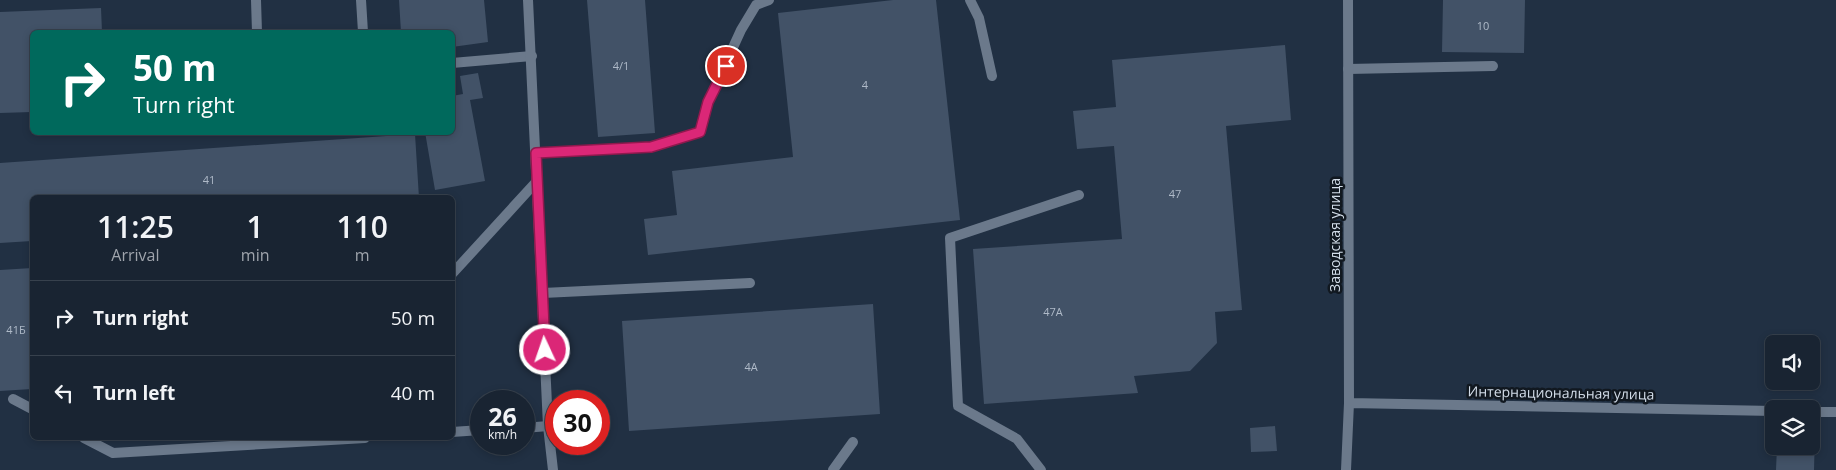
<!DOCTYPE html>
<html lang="en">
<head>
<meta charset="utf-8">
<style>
  body { margin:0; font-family:"Open Sans",sans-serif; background:#222c3a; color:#f1f3f6; height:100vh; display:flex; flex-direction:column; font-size:19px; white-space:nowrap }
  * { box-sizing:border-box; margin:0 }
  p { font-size:16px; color:#9fa4ac }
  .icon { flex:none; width:28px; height:28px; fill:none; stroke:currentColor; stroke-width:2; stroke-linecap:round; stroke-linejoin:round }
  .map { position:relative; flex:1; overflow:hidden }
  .details { position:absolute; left:30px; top:195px; width:425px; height:245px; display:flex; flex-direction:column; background:#192432; border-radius:8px; box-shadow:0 2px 8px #0003,0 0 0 1px #37414d }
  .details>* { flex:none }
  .banner { position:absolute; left:30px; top:30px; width:425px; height:105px; border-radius:8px; box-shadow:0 2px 8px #0003,0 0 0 1px #37414d; background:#00695c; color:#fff; overflow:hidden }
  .buttons { position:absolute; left:1765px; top:335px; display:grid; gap:10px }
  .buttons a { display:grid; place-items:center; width:55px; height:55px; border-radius:8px; background:#192432; box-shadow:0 2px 8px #0003,0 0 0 1px #37414d; font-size:25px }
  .speed { position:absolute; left:470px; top:390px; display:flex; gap:10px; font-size:25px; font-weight:700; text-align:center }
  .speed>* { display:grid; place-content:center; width:65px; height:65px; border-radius:50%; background:#192432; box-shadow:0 2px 8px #0003,0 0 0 1px #37414d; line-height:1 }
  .speed small { font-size:12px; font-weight:400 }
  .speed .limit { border:8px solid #d22; background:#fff; color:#111 }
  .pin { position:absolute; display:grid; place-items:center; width:42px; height:42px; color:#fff; margin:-21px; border:2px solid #fff; border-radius:50%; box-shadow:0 1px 5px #0007 }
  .me { position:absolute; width:55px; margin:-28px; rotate:357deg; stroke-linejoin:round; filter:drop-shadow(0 0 4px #0008) }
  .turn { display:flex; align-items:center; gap:18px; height:105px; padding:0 20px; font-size:22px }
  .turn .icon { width:65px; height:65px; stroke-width:2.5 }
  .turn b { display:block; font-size:35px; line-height:42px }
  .eta { display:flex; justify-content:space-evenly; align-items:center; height:85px; text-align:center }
  .eta b { font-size:30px; font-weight:600; line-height:35px }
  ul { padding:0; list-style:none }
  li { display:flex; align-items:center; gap:15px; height:75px; padding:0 20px; border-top:1px solid #37414d }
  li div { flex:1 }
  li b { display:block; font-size:19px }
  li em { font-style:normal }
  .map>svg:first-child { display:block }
</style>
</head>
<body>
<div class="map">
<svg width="1836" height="470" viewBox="0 0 1836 470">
  <rect width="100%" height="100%" fill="#213043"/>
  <path fill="#425267" d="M399 0H484L488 42 452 47V32H401Z
    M587 0H645L655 133 598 137Z
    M893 0H936L960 220 648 255 644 219 677 215 672 171 793 157 778 13Z
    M1443 0H1525L1524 53 1442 52Z
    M101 8 102 32H32V112L0 113V12Z
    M1285 45 1291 120 1226 126 1242 310 1215 312 1217 343 1190 371 1134 376 1138 393 984 404 973 249 1122 239 1114 146 1077 149 1073 111 1116 107 1112 60Z
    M478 73 483 98 470 100 485 181 435 190 425 132H452V96L463 94 460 76Z
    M415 134 419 198H32V241L0 243V163Z
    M32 268V389L0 391V270Z
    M873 304 880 414 629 431 622 321Z
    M1275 426 1277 451 1251 452 1250 428Z
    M1811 433H1815L1814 470H1776L1777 446H1811Z"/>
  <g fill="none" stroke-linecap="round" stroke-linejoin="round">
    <path stroke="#6b798b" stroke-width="10" d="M256 0 257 32
      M361 0 363 32
      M970 0 979 18 992 76
      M452 63 532 56
      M1348 69 1493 66
      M536 153 651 147 700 132 708 102 741 30 756 5 769 0
      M452 274 537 181
      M543 293 750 283
      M13 399 32 409
      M524 428 548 426
      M452 432 481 430
      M84 438 113 453 365 438
      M833 470 853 442
      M1041 470 1017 439 958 406 950 238 1079 195"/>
    <path stroke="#6b798b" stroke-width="10" d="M528 0 548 426 553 470
      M1349 403 1774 411
      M1811 412H1836
      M1346 470 1349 403 1348 0"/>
  </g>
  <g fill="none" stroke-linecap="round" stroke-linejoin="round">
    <defs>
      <path id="route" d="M545 350 536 153 651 147 700 132 708 102 726 66"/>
    </defs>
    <use href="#route" stroke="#8e194d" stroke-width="12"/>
    <use href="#route" stroke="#db2777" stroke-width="9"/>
  </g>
  <g text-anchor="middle" stroke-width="5" stroke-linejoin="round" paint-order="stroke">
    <g font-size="11" fill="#afbac8">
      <text x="1483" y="30">10</text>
      <text x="621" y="70">4/1</text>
      <text x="865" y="89">4</text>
      <text x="209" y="184">41</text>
      <text x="1175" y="198">47</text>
      <text x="1053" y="316">47А</text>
      <text x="16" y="334">41Б</text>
      <text x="751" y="371">4А</text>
    </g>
    <g font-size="14" fill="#d3dde9" stroke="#111820">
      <text transform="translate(1335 235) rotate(-90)" y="5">Заводская улица</text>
      <text transform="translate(1561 393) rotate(1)" y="5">Интернациональная улица</text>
    </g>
  </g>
</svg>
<div class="buttons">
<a><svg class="icon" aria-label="sound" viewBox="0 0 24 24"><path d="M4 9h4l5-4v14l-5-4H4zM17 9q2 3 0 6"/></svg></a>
<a><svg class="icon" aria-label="layers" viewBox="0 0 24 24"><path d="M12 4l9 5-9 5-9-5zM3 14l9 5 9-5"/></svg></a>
</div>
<div class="speed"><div>26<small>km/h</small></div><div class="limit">30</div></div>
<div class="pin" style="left:726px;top:66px;background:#d93025"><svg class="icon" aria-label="arrive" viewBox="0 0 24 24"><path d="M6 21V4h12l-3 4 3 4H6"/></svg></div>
<svg class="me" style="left:545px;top:350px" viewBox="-20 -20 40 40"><circle r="17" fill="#db2777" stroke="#fff" stroke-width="3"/><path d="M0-11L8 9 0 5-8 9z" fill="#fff"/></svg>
<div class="banner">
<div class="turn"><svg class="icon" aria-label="right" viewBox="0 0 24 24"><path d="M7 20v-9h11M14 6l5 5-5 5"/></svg><div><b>50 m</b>Turn right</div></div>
</div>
<section class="details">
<div class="eta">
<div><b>11:25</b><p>Arrival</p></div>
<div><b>1</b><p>min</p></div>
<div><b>110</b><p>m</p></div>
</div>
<ul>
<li><svg class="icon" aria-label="right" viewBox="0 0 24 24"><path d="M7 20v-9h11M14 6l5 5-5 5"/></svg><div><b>Turn right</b></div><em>50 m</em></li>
<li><svg class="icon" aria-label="left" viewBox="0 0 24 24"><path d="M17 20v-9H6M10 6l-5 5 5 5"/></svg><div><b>Turn left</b></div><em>40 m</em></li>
</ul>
</section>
</div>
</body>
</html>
